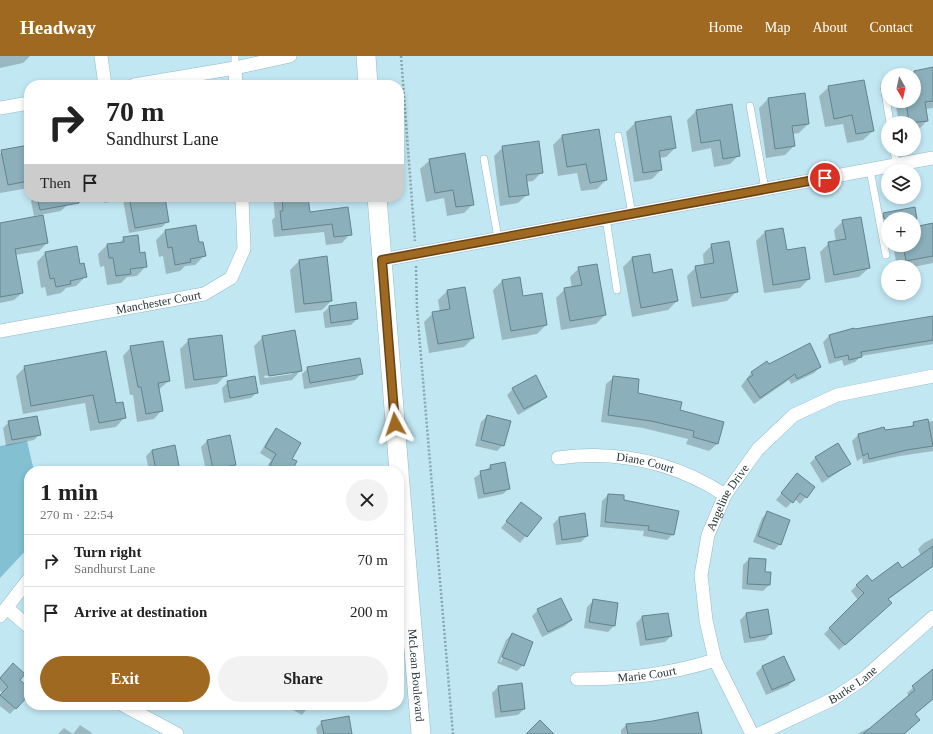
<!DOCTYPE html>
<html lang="en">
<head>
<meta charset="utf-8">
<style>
  body { margin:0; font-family:"Times New Roman",serif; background:#f2f2f2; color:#222; height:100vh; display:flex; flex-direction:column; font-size:15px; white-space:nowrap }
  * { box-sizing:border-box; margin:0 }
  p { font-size:13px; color:#767676 }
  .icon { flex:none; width:22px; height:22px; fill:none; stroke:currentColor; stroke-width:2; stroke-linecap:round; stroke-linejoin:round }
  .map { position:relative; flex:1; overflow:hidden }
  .side { position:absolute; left:24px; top:410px; width:380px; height:244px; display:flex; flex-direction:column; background:#fff; border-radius:16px; box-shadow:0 2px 6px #0003 }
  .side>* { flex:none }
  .hud { position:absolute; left:24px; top:24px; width:380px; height:122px; border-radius:16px; box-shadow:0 2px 6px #0003; background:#fff; color:#222; overflow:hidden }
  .needle { width:26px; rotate:171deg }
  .controls { position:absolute; left:881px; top:12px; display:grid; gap:8px }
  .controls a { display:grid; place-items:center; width:40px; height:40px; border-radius:50%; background:#fff; box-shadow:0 2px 6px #0003; font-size:20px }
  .pin { position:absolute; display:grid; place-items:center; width:34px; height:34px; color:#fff; margin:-17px; border:2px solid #fff; border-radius:50%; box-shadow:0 1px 4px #0007 }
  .me { position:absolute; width:44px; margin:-22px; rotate:355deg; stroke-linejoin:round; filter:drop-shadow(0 0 3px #0008) }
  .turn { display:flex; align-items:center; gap:14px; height:84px; padding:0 16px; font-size:18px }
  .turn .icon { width:52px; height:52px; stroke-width:2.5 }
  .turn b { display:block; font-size:28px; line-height:34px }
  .then { display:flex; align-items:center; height:38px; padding:0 16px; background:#0003; gap:8px; font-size:15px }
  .round { display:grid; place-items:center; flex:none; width:42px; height:42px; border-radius:21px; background:#f2f2f2 }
  .head { display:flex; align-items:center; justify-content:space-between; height:68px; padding:0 16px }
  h1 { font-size:24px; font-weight:800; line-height:30px }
  .button { display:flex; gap:8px; margin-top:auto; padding:8px 16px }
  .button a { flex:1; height:46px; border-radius:24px; background:#9f6922; color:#fff; font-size:16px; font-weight:800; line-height:46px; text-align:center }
  .button a+a { background:#f2f2f2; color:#222 }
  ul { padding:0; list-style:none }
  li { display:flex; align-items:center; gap:12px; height:52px; padding:0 16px; border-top:1px solid #e0e0e0 }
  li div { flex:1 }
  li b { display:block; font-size:15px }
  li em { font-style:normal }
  header { display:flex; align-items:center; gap:24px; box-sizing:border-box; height:56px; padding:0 20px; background:#9f6922; color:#fff }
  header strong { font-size:19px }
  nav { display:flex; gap:22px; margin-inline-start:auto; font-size:14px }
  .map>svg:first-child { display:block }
</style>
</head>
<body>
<header>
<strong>Headway</strong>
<nav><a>Home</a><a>Map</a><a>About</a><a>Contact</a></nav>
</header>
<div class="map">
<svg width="933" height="678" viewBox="0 0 933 678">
  <rect width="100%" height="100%" fill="#c1e7f3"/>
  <path fill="#82c0d2" d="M27 385 34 415H29V491L0 522V390Z"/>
  <path fill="#0003" fill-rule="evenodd" d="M0 0H30L23 7 0 12Z
    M933 12V52L925 53 927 65 918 74H914V67H899L895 45H914V19H900Z
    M829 31 873 75 863 84 847 87 843 68 825 71 819 40Z
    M768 43 808 68 799 77 792 78 794 90 785 99 766 102 759 52Z
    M696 55 739 99 730 108 714 111 711 92 692 96 687 64Z
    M635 67 675 92 666 101 659 102 661 114 652 123 634 126 626 76Z
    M562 80 606 124 597 133 581 135 577 117 558 120 553 89Z
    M29 90V132L0 137V97Z
    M503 91 542 116 533 125 526 126 528 138 518 147 500 150 494 100Z
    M430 104 473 148 464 157 447 160 444 142 426 146 420 113Z
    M35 141H66L67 149 61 155 34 160 31 145Z
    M103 141H164L168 165 162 171 129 177 123 144 104 147Z
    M273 141H307L309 157 347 152 350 178 342 187 326 189 324 176 274 181 272 164 275 161Z
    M914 152 918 171 933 168V207L913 211H897L893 189H914V163H890Z
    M843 165 869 212 859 221 825 227 820 196 829 187 836 186 834 174Z
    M0 168 47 187 39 195 15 199 22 237 14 244 0 247Z
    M195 170 198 187 205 199 195 209 185 210 180 215 166 218 163 200 159 201 156 184 165 175Z
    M765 176 786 195 809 223 800 232 764 237 756 185Z
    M124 182 139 198 146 210 137 220 127 221 121 227 107 229 104 210 100 211 98 198 107 189 118 188Z
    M712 189 736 236 727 245 692 251 687 220 696 211 704 210 703 198Z
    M46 196 79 209 85 221 76 230 66 232 61 237 47 240 45 231 41 232 37 206Z
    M649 199 653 218 677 245 668 254 632 261 623 211 632 202Z
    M299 205 331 245 322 254 295 257 290 214Z
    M579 212 605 259 596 268 561 274 556 242 565 233 572 232 570 221Z
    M519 222 523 242 546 269 537 278 502 284 493 234 502 225Z
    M447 235 473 282 464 291 429 297 424 266 433 257 440 256 438 244Z
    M355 248 357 263 351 269 325 272 323 257 329 251Z
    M933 261V288L861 300 855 306 844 310 842 304 829 308 823 286 829 280Z
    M263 281 301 314 292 324 260 329 254 290ZM292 316V318L265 322 264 320Z
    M189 284 226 319 217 328 185 333 180 293Z
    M131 291 169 325 158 334 162 354 154 363 137 366 133 339H130L123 300Z
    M106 296 115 348 124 362 116 371 90 375 85 347 23 358 16 320 25 311Z
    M767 307 768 309 820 311 814 317 791 328 789 324 754 348 741 330 751 317Z
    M308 312 361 318 355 324 304 333 302 318Z
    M614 321 636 338 679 355 717 388 709 395 686 388 688 383 643 372 601 366 606 328Z
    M228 326 257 336 251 342 224 347 222 332Z
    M513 333 546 340 540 346 518 359 507 339Z
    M487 360 503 389 497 395 475 390 481 366Z
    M933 365V395L900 400 863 408 862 402 857 405 852 385 858 379 909 372 914 367Z
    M9 366 40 378 34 384 6 390 3 372Z
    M276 374 291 403V415H265L271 404 260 397 270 380Z
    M207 385 235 408 229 414 206 415 201 391Z
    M152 394 178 412 185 411V415H149L146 400Z
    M816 401 849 407 843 413 822 427 810 407Z
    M131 410 132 415H102V414Z
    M491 410 509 432 503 438 478 443 474 422Z
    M797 418 814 431 800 448 795 443 786 452 776 444Z
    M608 439 623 445 673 478 667 484 643 480 644 475 600 471 602 445Z
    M521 447 540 462 520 487 501 472Z
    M768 456 780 488 774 494 753 486 762 462Z
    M559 462 587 480 581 486 556 489 553 468Z
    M933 482V511L920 517 915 524 887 544 884 553 839 594 824 578 858 544 851 535 857 529 872 526 902 513 921 500 918 493 924 487Z
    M749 503 764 517 769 529 763 535 742 533 743 509Z
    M593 545 617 548 614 570 608 576 584 572 587 551Z
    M538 554 571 564 565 570 542 581 532 560Z
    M767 554 771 578 765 584 744 587 740 564 746 558Z
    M642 561 671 580 665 586 640 590 636 567Z
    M512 578 523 609 517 615 497 607 506 584ZM508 584H510L501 606H500Z
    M783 602 794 624 788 630 766 639 756 617 762 611Z
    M7 614 29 633V638L10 658 0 650V640L3 637 0 635V623Z
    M933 614V642L914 658 903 678H886L909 640 907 637Z
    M498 631 524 653 518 659 495 662 492 637Z
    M284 649H310L302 659Z
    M322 666 351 678H317L316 672Z
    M627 668 701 678H621V674Z
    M80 669 92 677 91 678H58L64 672 73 678Z
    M869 672 872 678H857Z"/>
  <path fill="#8bafbb" stroke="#61848f" d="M933 11V45L925 46 928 65 909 67 906 45H914V15Z
    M864 24 874 75 856 78 852 59 834 63 828 30Z
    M805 37 809 68 792 70 795 90 775 93 768 42Z
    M732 48 740 100 723 103 720 84 701 87 696 54Z
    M671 60 676 92 659 95 662 114 643 117 635 66Z
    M599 73 607 124 590 127 586 108 567 111 562 79Z
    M539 85 543 117 526 119 529 139 509 141 502 90Z
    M29 89V125L8 129 1 94Z
    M465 97 474 149 456 151 453 134 435 137 429 103Z
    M37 141H79V147L40 154Z
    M129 141H165L169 166 135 172Z
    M282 141H308L310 156 348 151 352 179 334 181 332 168 282 174 280 155H283Z
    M915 151 917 163H884L883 157Z
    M43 159 48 187 15 193 23 237 0 241V167Z
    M861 161 870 212 834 219 828 186 846 183 842 164Z
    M933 167V200L906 205 903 189H914V171Z
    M196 169 199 186H203L206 200 190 203 191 206 175 209 172 191 168 192 165 174Z
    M783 172 787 194 805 191 810 223 773 229 765 175Z
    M138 179 140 197 145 196 147 211 130 213 131 218 116 220 113 202H109L107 188 124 186 123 181Z
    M729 185 738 236 701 242 695 210 714 207 711 188Z
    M77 190 80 208 84 207 87 221 70 225 71 228 56 231 54 222 50 223 45 196Z
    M650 198 653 217 672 213 678 245 641 252 632 201Z
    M327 200 332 245 304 248 299 204Z
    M597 208 606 259 570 265 564 232 582 229 578 211Z
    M520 221 523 240 542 237 547 269 511 275 502 224Z
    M465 231 474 282 438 288 432 256 450 253 447 234Z
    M356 246 358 263 331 267 329 250Z
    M933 260V284L861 296 862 301 849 304 848 299 835 302 829 279 854 272 855 273Z
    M295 274 302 315 269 320 262 280Z
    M222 279 227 320 194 324 188 283Z
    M163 285 170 325 158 327 163 355 146 358 141 331H138L130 290Z
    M810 287 821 311 797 323 795 318 760 342 747 323 753 319 751 316 767 305 769 308Z
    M106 295 116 347 123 346 126 362 99 367 93 339 31 350 24 310Z
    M360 302 363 318 310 327 307 311Z
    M536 319 547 341 524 353 512 332Z
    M255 320 258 337 230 342 227 325Z
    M613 320 639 323 638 337 682 346 680 354 724 366 718 388 693 381 694 375 651 365 608 359Z
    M487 359 511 365 504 390 481 384Z
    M37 360 41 379 12 384 8 365Z
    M928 363 933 390 907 394 869 403 868 397 863 400 858 378 884 371 885 374 914 370 913 366Z
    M276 372 301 387 292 403 297 405 292 415H280L270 409 276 398 265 391Z
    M230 379 236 409 213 413 207 384Z
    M838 387 851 408 828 421 815 401Z
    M175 389 180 415H156L152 394Z
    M505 406 510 433 484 438 480 415 491 413 490 409Z
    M797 417 815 431 807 442 800 437 793 447 781 437Z
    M608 438 624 439V444L679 455 674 479 648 474 649 470 605 466Z
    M521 446 542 462 527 481 506 465Z
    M767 455 790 464 781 489 758 480Z
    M585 457 588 480 562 484 559 461Z
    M933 490V510L888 543 892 547 845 589 829 572 864 537 856 529 867 519 872 525 898 506 902 512Z
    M749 502 766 503 765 516H771L770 529 747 528Z
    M561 542 572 564 548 576 537 553Z
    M593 543 618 547 615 570 589 566Z
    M768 553 772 578 750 582 746 557Z
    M668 557 672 580 646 584 642 560Z
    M512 577 533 586 524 610 502 601Z
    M784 600 795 624 772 634 762 610Z
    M13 607 25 618 20 624 29 632V639L16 653 0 639 8 631 0 622Z
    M933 613V643L915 658 920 664 904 678H863L915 634 912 630Z
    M522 627 525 653 501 656 498 630Z
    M698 656 702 678H628L626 668 653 665Z
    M349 660 352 678H324L321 665Z
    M540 664 554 678H526Z"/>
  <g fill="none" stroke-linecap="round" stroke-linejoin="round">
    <defs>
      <path id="service" d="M235 0V12
        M884 30 890 67
        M750 50 765 133
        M618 80 632 158
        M894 93 896 109
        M484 103 498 182
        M870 114 886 199
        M606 162 617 234"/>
      <g id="minor">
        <path d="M101 0 105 29"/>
        <path d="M235 12 236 29"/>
        <path d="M134 29 235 12 290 0"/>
        <path d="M0 52 29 47"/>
        <path d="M382 204 933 102"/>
        <path id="s1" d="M0 275 204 238 231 222 244 193 242 141"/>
        <path id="s2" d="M558 402C618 394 674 406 725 439"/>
        <path d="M7 552 29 571"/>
        <path d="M0 560 29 523"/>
        <path id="s3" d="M577 623C626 623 668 619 715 604"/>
        <path d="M123 649 177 678"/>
        <path id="s4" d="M752 678 715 604 706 564 701 519 708 479 725 439 758 393 794 359 837 339 933 320"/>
        <path id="s5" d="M759 678 833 643 863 623 933 561"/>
      </g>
      <g id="secondary">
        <path d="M366 0 368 29"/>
        <path d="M377 141 399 415"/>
        <path id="s6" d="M399 417 421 678"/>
      </g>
    </defs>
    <use href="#service" stroke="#95b9c5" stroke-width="8"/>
    <use href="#minor" stroke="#95b9c5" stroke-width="14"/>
    <use href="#secondary" stroke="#95b9c5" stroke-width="20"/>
    <path stroke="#88a6af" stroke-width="2.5" stroke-dasharray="2 2" stroke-linecap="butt" d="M401 0 415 185
      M416 210 417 253 453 678"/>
    <use href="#service" stroke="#fff" stroke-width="7"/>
    <use href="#minor" stroke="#fff" stroke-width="13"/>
    <use href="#secondary" stroke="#fff" stroke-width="19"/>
  </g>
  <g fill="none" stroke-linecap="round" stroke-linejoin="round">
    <defs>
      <path id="route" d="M395 368 382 204 825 122"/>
    </defs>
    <use href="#route" stroke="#674416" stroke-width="10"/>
    <use href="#route" stroke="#9f6922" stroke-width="7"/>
  </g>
  <g text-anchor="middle" stroke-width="4" stroke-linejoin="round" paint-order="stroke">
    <g font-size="12" fill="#253438" stroke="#d4f3fc">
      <text dy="4" stroke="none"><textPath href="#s1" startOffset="161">Manchester Court</textPath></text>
      <text dy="4" stroke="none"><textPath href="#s2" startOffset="88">Diane Court</textPath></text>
      <text dy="4" stroke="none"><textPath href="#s4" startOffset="252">Angeline Drive</textPath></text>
      <text dy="4" stroke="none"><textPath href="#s6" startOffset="203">McLean Boulevard</textPath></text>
      <text dy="4" stroke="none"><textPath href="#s3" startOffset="70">Marie Court</textPath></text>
      <text dy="4" stroke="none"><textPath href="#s5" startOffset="106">Burke Lane</textPath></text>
    </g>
  </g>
</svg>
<div class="controls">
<a><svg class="needle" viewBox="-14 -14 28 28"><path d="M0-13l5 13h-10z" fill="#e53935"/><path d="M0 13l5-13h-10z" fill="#767676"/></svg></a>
<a><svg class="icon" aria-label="sound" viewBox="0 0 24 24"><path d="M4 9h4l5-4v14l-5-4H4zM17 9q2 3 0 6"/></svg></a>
<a><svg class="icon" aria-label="layers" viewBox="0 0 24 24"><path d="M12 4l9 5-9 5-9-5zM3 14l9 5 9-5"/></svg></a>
<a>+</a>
<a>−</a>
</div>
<div class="pin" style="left:825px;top:122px;background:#d93025"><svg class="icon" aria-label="arrive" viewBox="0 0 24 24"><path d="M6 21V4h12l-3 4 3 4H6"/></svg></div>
<svg class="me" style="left:395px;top:368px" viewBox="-20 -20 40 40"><path d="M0-17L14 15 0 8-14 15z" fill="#9f6922" stroke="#fff" stroke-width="4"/></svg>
<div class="hud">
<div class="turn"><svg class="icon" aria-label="right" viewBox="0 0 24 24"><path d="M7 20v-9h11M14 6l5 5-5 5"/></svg><div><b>70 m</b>Sandhurst Lane</div></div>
<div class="then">Then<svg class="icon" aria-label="arrive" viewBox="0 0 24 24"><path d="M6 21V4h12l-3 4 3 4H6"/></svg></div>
</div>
<section class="side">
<div class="head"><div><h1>1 min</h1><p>270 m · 22:54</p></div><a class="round"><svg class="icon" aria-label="close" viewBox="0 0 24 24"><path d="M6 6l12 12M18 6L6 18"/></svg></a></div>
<ul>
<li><svg class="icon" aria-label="right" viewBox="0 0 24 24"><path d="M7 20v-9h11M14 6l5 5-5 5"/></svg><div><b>Turn right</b><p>Sandhurst Lane</p></div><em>70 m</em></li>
<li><svg class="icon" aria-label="arrive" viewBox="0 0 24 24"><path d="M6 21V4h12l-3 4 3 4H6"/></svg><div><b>Arrive at destination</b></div><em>200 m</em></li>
</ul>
<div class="button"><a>Exit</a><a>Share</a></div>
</section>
</div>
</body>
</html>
